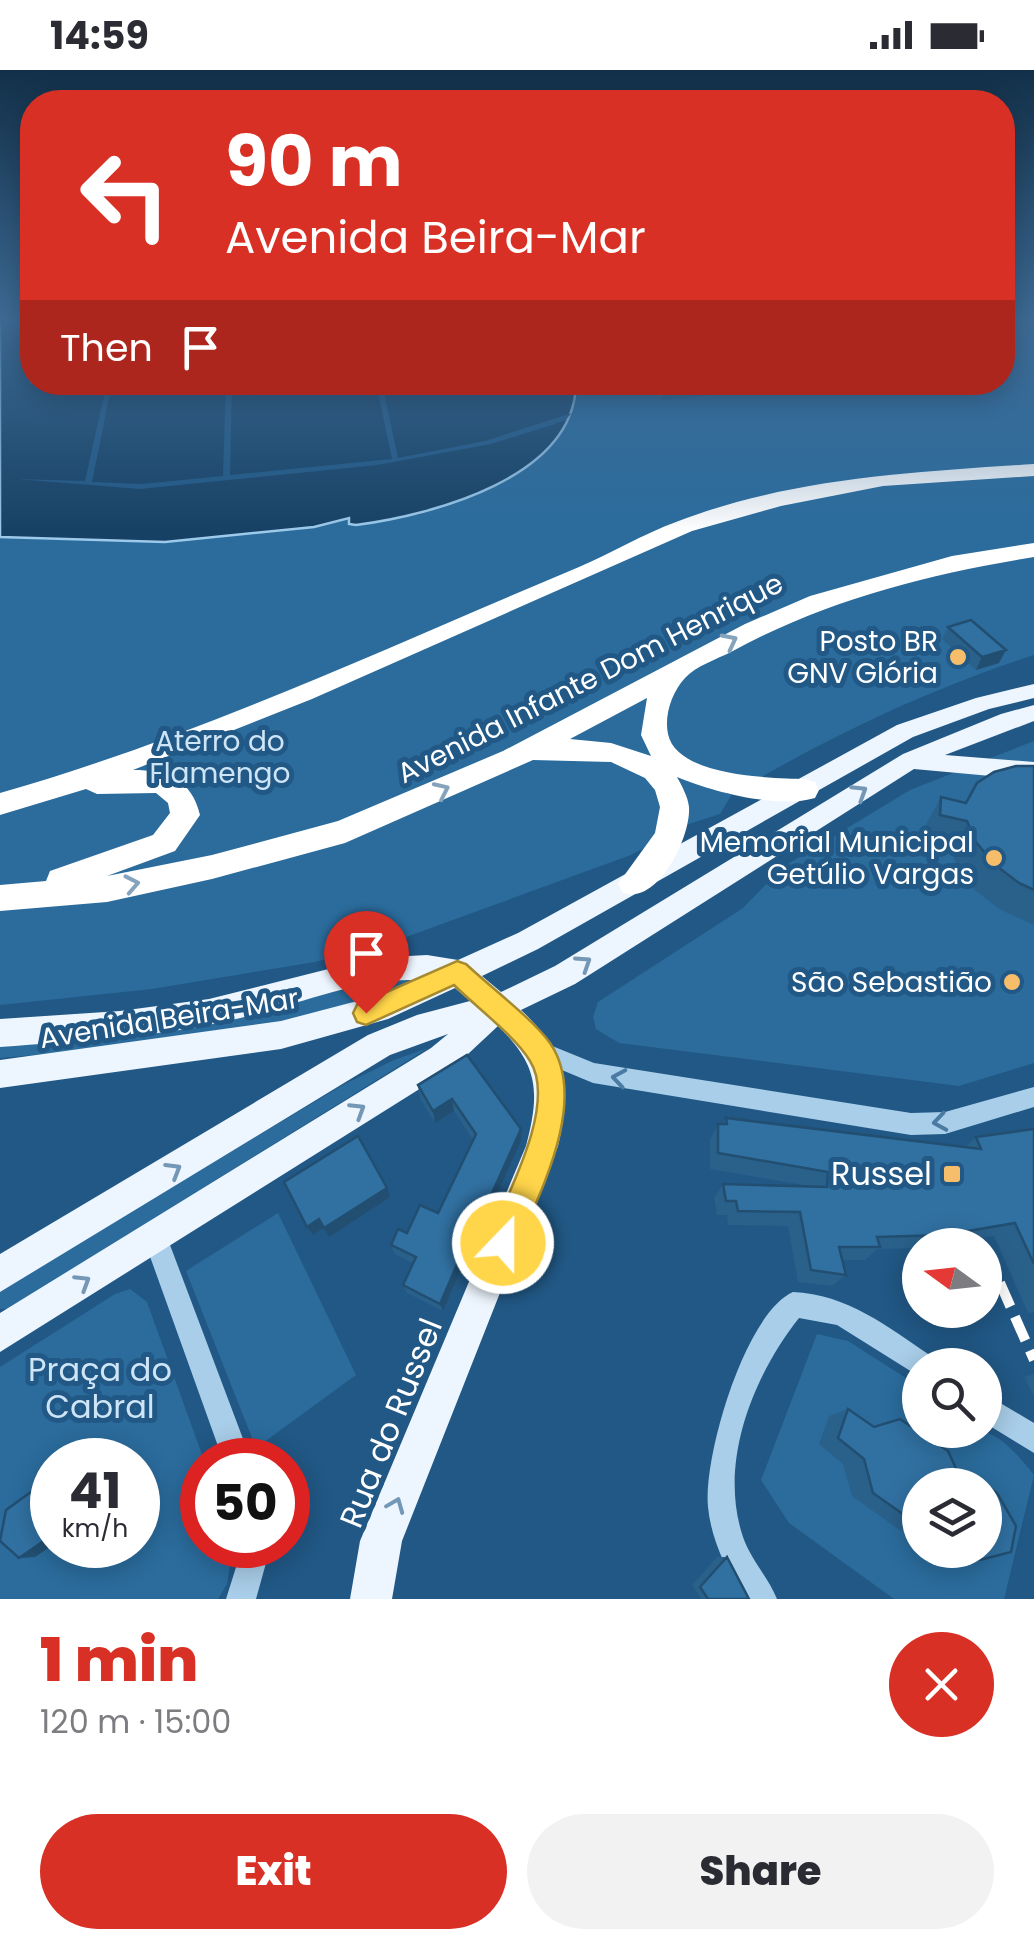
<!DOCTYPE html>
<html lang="en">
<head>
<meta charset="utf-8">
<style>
  body { margin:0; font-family:Poppins,sans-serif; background:#f2f2f3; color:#2b2b33; height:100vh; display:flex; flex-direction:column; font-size:38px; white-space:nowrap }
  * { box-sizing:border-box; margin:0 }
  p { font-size:32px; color:#7c7c81 }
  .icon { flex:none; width:55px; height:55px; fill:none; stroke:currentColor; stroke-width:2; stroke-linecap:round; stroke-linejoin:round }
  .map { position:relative; height:1529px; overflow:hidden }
  .sheet { display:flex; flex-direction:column; background:#fff; flex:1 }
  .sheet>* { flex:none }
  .guide { position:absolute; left:20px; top:20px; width:995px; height:305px; border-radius:40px; box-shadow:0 5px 25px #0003; background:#d93025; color:#fff; overflow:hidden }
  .needle { width:65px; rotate:285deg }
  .controls { position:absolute; left:902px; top:1158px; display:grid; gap:20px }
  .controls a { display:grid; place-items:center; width:100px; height:100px; border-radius:50%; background:#fff; box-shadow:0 5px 25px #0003; font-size:50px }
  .speed { position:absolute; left:30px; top:1368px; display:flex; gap:20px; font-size:50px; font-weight:700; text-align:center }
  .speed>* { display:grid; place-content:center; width:130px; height:130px; border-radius:50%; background:#fff; box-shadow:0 5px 25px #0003; line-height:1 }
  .speed small { font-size:25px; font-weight:400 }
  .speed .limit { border:15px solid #d22; background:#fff; color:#111 }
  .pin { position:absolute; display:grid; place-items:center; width:85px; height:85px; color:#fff; margin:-102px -42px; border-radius:50% 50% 50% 0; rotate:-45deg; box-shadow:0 0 10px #0007 }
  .pin .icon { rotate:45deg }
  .me { position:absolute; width:110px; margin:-55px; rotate:22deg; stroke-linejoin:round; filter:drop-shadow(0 0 8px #0008) }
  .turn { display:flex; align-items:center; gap:35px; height:210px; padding:0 40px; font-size:45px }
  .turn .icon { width:130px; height:130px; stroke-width:2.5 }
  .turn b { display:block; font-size:70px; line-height:85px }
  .then { display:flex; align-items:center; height:95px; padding:0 40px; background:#0003; gap:20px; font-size:38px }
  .round { display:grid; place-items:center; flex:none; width:105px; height:105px; border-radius:52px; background:#f2f2f3 }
  .headline { display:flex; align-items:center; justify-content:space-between; height:170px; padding:0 40px }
  h1 { font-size:60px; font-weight:800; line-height:75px; color:#d93025 }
  .action { display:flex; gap:20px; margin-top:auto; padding:20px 40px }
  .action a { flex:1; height:115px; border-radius:60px; background:#d93025; color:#fff; font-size:40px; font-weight:800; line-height:115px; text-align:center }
  .action a+a { background:#f2f2f3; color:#2b2b33 }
  .status { display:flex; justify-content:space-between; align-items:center; height:70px; padding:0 50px; background:#fff; direction:ltr }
  .status svg { height:28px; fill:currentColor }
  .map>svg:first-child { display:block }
</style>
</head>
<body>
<div class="status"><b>14:59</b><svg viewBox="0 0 49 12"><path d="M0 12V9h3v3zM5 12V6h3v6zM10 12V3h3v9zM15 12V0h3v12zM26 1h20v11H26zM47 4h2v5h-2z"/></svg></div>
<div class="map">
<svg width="1034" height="1529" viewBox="0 0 1034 1529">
  <rect width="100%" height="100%" fill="#215885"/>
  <path fill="#2b6c9d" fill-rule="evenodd" d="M1003 248H1034V585C929 619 828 667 732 724L720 744 689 754 631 785 387 874 315 892 152 919 0 935V467L165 472 314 457 339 447 419 445 482 422 530 393 571 348 576 313 1002 312Z
    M1034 671V993L959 1016 619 973 596 959 593 947 598 932 743 838 783 797 910 720Z
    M401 909 413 913C283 964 138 976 0 988V968L224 943Z
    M428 978 8 1239H0V1219L343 1015 394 990Z
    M278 1143 356 1305 256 1378 186 1201Z
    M130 1219 147 1232 204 1390 202 1475H233L227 1514 218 1529H0V1297L115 1224ZM52 1390H138V1475H52Z
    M817 1264 848 1271 920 1317V1360C985 1360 991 1351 1034 1405L1004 1529H894L789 1453 761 1410ZM920 1415H985V1480H920Z"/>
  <path fill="#174164" stroke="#9dcaea" stroke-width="2.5" d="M0 248H32V312L576 313C575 408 432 445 356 455L349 454V448L314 457 165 472 0 467Z"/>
  <path fill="#215885" d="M107 313H112L92 412 142 414 223 406 226 313H232L230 405 392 389 376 313H382L398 388 485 371 572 343 564 351 491 374 377 395 140 419 17 409 85 411Z"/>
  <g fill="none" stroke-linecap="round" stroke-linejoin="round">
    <path fill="#a9cee9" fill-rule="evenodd" d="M540 971 594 993 911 1043 945 1042 1034 1017V1037L945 1064 911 1065 593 1013 533 988 530 981 533 974Z
      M155 1155 163 1159 167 1167 251 1390H223L143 1167 147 1159Z
      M793 1222C847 1224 888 1257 931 1286L935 1295H920V1307L837 1255 799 1248C753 1306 718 1393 743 1467 751 1490 768 1507 777 1529H744C727 1502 711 1469 708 1437 703 1387 745 1243 793 1222Z
      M985 1324 1034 1353V1383L985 1353Z
      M243 1475H271L256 1529H226Z"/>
    <path fill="#edf5fe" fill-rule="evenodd" d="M1034 614V628L989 639 913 667 538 879 482 906 501 922 555 896 903 684 1001 644 1034 635V651L945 685 1034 692V710L914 699 575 914 521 940C564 979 571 1022 558 1076L402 1471 392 1529H350L360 1471 526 1076C540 1022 539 996 498 956L453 998 0 1282V1243L431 978 448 964 390 985 0 1222V1184L368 965 417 945 470 931 455 918 388 949 281 979 0 1018V990L281 951 384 924 415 910C353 909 296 936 236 949 159 967 79 971 0 977V949L120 941 209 929 372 888 427 885 458 890 518 863 897 655 976 628Z"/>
    <path fill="#fff" fill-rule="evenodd" d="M1034 394V406L883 416 781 436 692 461 312 629 133 700C167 700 192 710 200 745L175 781 107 806 212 785 338 751 503 681 745 554 810 526 952 486 1034 473V487C928 504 826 530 731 582 717 589 696 596 685 608 672 622 664 645 668 664 677 707 772 708 805 709L815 712 819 720 815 728C778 739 713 722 677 707 682 716 688 727 689 737 691 767 658 835 623 823L618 814 655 763 660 737 655 720 645 708 611 692 533 690 345 773 212 809 107 832 0 841V815L46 811 50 801 153 765 170 743 168 733 156 723 97 724 86 719 0 745V723C197 667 390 576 579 497 612 483 643 464 676 452 789 408 914 402 1034 394ZM647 628 641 665 651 686 611 673 570 669Z"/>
    <path stroke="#fff" stroke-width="10" stroke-dasharray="26 11" stroke-linecap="butt" d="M985 1179 1034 1290"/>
  </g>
  <path fill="#2a618b" d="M652 312H763L762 320 663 330Z
    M948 557 999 593 976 600 942 569Z
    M1034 696V855L999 839 975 820 958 799 950 778 925 772 926 754 941 727 965 732 977 713Z
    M467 985 521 1071 476 1171 474 1169 443 1241 407 1223 403 1215 413 1193 395 1184 391 1175 438 1143 473 1070 454 1041 435 1053 420 1028 418 1015Z
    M726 1048 965 1077 976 1067 1034 1059V1242L1028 1243 994 1166 943 1175H920V1178L878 1179 865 1190H842L846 1205 832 1216 798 1212 788 1156 728 1155 727 1145H717L714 1128 723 1114 809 1116 710 1099V1070L718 1054H723Z
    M1034 1304V1326L1024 1307Z
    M848 1339 874 1357 900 1349 948 1381 959 1405H972L997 1423 1016 1456 1011 1482 980 1490 951 1489 938 1480H985V1415H920V1460L901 1461 852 1426 843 1394 819 1374 829 1346Z
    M717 1487H727L749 1529H701L692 1515Z"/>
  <path fill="#224f71" d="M1006 580 999 593 976 600 982 587Z
    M452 1029 454 1041 435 1053 433 1041Z
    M521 1059V1071L476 1171 475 1161Z
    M387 1118 390 1127 329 1167 324 1158Z
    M319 1149 325 1157 313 1165 307 1157Z
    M472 1160 474 1169 443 1241 440 1234Z
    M35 1419 50 1421 52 1423V1433Z
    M52 1449 53 1475 35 1487 19 1488Z"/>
  <path fill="#3171a2" stroke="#224f71" stroke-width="2.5" d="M971 550 1006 580 982 587 948 557Z
    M1016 696H1034V820L1019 813 994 794 976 772 967 751 940 745 941 727 966 733 977 713 994 702Z
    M467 985 521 1059 475 1161 472 1160 440 1234 403 1215 416 1187 391 1175 398 1159 407 1163 420 1135 438 1143 476 1064 452 1029 433 1041 418 1015Z
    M726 1048 981 1079 976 1067 1034 1059V1194L1015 1153 945 1165 877 1167 880 1177H839L846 1205 811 1200 800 1142 738 1141 736 1131H726L723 1114 827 1117 828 1102 718 1083V1054H727Z
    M358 1066 387 1118 324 1158 319 1149 307 1157 284 1112Z
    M848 1339 874 1357 900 1349 948 1381 959 1405H972L997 1423 1016 1456 1011 1482 980 1490 965 1480H985V1415H920V1456L873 1423 864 1389 838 1368Z
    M35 1419 52 1433V1449L48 1468 19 1488 0 1471 6 1440Z
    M727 1487 749 1529H708L700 1517Z"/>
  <defs><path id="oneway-chevron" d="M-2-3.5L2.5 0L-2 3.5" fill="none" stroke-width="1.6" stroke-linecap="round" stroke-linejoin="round" transform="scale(2.5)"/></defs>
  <g stroke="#85a3bc">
    <use href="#oneway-chevron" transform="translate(730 571) rotate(-27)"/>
    <use href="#oneway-chevron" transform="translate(442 720) rotate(-25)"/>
    <use href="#oneway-chevron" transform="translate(132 814) rotate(-11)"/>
  </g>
  <g stroke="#7397b5">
    <use href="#oneway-chevron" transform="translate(860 722) rotate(-32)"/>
    <use href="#oneway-chevron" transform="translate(584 893) rotate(-33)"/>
    <use href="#oneway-chevron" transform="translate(358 1040) rotate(-32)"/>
    <use href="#oneway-chevron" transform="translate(174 1100) rotate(-31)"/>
    <use href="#oneway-chevron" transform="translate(83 1212) rotate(-32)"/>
    <use href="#oneway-chevron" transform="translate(396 1435) rotate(-68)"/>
  </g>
  <g stroke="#4a7ba3">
    <use href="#oneway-chevron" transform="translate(619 1008) rotate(-171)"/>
    <use href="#oneway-chevron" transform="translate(940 1052) rotate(171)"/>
  </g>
  <linearGradient id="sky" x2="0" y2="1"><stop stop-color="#123049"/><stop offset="0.54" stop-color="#3d6a94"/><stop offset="1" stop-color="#3d6a94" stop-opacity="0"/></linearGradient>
  <rect width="1034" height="462" fill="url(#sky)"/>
  <path fill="#ffd54a" stroke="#a68a30" stroke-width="2.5" d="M457 891 466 894C489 916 533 949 550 973 590 1031 538 1126 514 1184L503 1189 492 1184 487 1173C505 1129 558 1035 530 991 515 966 476 937 454 915L366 955 357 952 353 943 357 935Z"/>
  <g fill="#f6bd6b" stroke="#215885" stroke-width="4">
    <circle cx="958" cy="587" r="10"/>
    <circle cx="994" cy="788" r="10"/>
    <circle cx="1012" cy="912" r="10"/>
    <rect x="942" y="1094" width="20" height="20" rx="5"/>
  </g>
  <g text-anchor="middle" stroke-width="10" stroke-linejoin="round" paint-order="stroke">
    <g font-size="28" fill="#fff" stroke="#215885" text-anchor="end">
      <text x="938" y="581">Posto BR<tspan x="938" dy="32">GNV Glória</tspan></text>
      <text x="974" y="782">Memorial Municipal<tspan x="974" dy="32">Getúlio Vargas</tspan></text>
      <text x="992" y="922">São Sebastião</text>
    </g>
    <g font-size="28" fill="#fff" stroke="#215885">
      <text transform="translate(590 608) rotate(-27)" y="10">Avenida Infante Dom Henrique</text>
      <text transform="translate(169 948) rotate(-9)" y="10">Avenida Beira-Mar</text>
    </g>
    <g font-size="28" fill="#cee5f7" stroke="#215885">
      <text x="220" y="681">Aterro do<tspan x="220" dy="32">Flamengo</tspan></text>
    </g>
    <g font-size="32" fill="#fff" stroke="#215885" text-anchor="end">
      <text x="932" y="1115">Russel</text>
    </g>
    <g font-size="32" fill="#cee5f7" stroke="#215885">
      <text x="100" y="1311">Praça do<tspan x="100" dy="37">Cabral</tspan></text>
    </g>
    <g font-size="32" fill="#fff" stroke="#215885">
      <text transform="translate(391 1353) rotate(-68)" y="11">Rua do Russel</text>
    </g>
  </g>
</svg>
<div class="controls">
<a><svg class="needle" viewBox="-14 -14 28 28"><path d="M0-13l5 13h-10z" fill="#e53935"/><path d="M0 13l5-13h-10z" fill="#7c7c81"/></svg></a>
<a><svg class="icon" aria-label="search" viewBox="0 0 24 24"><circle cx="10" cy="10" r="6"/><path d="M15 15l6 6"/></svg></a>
<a><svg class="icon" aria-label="layers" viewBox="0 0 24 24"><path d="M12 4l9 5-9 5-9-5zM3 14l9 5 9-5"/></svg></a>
</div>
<div class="speed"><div>41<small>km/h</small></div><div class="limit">50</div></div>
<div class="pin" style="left:366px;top:943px;background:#d93025"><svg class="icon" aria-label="arrive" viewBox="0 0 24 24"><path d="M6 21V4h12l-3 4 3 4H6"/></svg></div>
<svg class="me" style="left:503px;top:1173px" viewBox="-20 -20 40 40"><circle r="17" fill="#ffd54a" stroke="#fff" stroke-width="3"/><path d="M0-11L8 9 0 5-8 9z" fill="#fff"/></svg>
<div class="guide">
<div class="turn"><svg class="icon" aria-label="left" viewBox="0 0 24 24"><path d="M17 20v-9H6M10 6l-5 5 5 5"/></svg><div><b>90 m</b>Avenida Beira-Mar</div></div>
<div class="then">Then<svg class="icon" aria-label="arrive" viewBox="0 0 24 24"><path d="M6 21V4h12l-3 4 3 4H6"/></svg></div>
</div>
</div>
<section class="sheet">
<div class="headline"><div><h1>1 min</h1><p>120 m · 15:00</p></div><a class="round" style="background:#d93025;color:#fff"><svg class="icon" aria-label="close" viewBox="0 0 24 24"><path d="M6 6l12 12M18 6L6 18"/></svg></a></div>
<div class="action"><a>Exit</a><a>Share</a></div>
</section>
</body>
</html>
